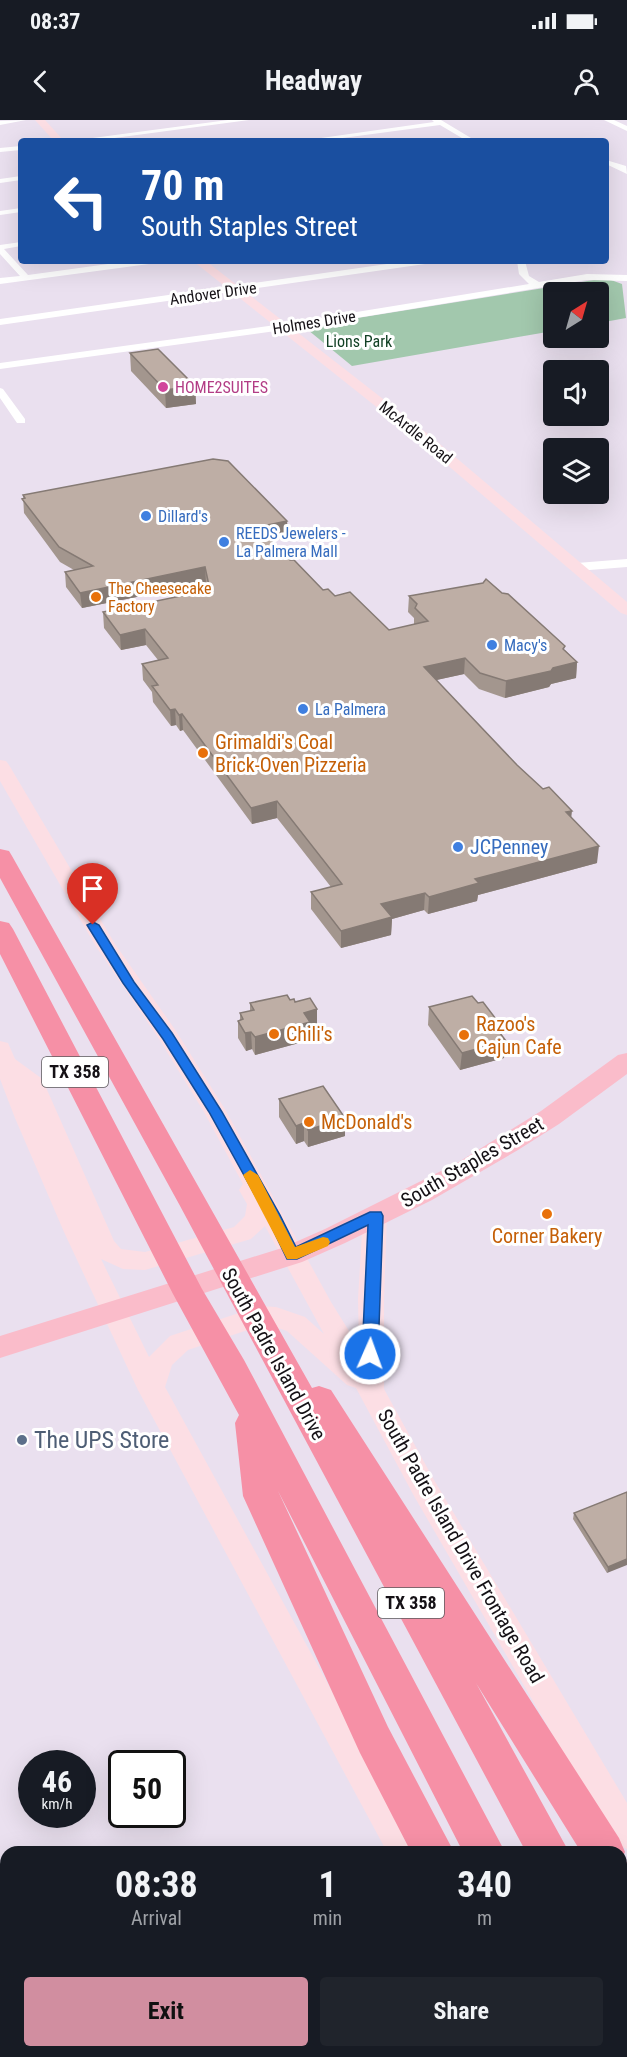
<!DOCTYPE html>
<html lang="en">
<head>
<meta charset="utf-8">
<style>
  body { margin:0; font-family:"Roboto Condensed",sans-serif; background:#20242c; color:#f1f3f6; height:100vh; display:flex; flex-direction:column; font-size:22px; white-space:nowrap }
  * { box-sizing:border-box; margin:0 }
  p { font-size:20px; color:#9ea1a6 }
  .icon { flex:none; width:33px; height:33px; fill:none; stroke:currentColor; stroke-width:2; stroke-linecap:round; stroke-linejoin:round }
  .map { position:relative; flex:1; overflow:hidden }
  .details { position:absolute; left:0px; top:1726px; width:627px; height:212px; display:flex; flex-direction:column; background:#171b24; border-radius:18px 18px 0 0; box-shadow:0 6px 24px #0002 }
  .details>* { flex:none }
  .hud { position:absolute; left:18px; top:18px; width:591px; height:126px; border-radius:6px; box-shadow:0 6px 24px #0002; background:#1a4fa0; color:#fff; overflow:hidden }
  .needle { width:39px; rotate:37deg }
  .fabs { position:absolute; left:543px; top:162px; display:grid; gap:12px }
  .fabs a { display:grid; place-items:center; width:66px; height:66px; border-radius:6px; background:#171b24; box-shadow:0 6px 24px #0002; font-size:30px }
  .speed { position:absolute; left:18px; top:1630px; display:flex; gap:12px; font-size:30px; font-weight:700; text-align:center }
  .speed>* { display:grid; place-content:center; width:78px; height:78px; border-radius:50%; background:#171b24; box-shadow:0 6px 24px #0002; line-height:1 }
  .speed small { font-size:15px; font-weight:400 }
  .speed .limit { border:3px solid #111; border-radius:9px; background:#fff; color:#111 }
  .pin { position:absolute; display:grid; place-items:center; width:51px; height:51px; color:#fff; margin:-62px -26px; border-radius:50% 50% 50% 0; rotate:-45deg; box-shadow:0 0 6px #0007 }
  .pin .icon { rotate:45deg }
  .me { position:absolute; width:66px; margin:-33px; rotate:2deg; stroke-linejoin:round; filter:drop-shadow(0 0 4px #0008) }
  .turn { display:flex; align-items:center; gap:21px; height:126px; padding:0 24px; font-size:27px }
  .turn .icon { width:78px; height:78px; stroke-width:2.5 }
  .turn b { display:block; font-size:42px; line-height:51px }
  .eta { display:flex; justify-content:space-evenly; align-items:center; height:102px; text-align:center }
  .eta b { font-size:36px; font-weight:700; line-height:42px }
  .button { display:flex; gap:12px; margin-top:auto; padding:12px 24px }
  .button a { flex:1; height:69px; border-radius:6px; background:#d18ea0; color:#111; font-size:24px; font-weight:700; line-height:69px; text-align:center }
  .button a+a { background:#20242c; color:#f1f3f6 }
  .status { display:flex; justify-content:space-between; align-items:center; height:42px; padding:0 30px; background:#171b24; direction:ltr }
  .status svg { height:16px; fill:currentColor }
  header { display:flex; justify-content:space-between; align-items:center; height:78px; padding:0 24px; background:#171b24; font-size:27px; font-weight:700 }
  .map>svg:first-child { display:block }
</style>
</head>
<body>
<div class="status"><b>08:37</b><svg viewBox="0 0 49 12"><path d="M0 12V9h3v3zM5 12V6h3v6zM10 12V3h3v9zM15 12V0h3v12zM26 1h20v11H26zM47 4h2v5h-2z"/></svg></div>
<header><svg class="icon" aria-label="back" viewBox="0 0 24 24"><path d="M15 5l-7 7 7 7"/></svg>Headway<svg class="icon" aria-label="person" viewBox="0 0 24 24"><circle cx="12" cy="8" r="4"/><path d="M4 21q1-7 8-7t8 7"/></svg></header>
<div class="map">
<svg width="627" height="1937" viewBox="0 0 627 1937">
  <rect width="100%" height="100%" fill="#eae0ef"/>
  <path fill="#a2c8ad" d="M594 160H611L622 164 626 198 599 203 598 172H554L553 211 352 246 308 210 314 205Z"/>
  <g fill="none" stroke-linecap="round" stroke-linejoin="round">
    <path fill="#fff" fill-rule="evenodd" d="M26 0 0 5V1Z
      M228 0H249L92 21H70Z
      M432 0H441L476 21H467L440 5 320 21H300L434 2Z
      M604 0H614L627 6V11Z
      M21 26V30L0 32V28Z
      M606 40 626 46 627 54 606 44Z
      M21 56V60L0 63V59Z
      M21 88V92L0 95V91Z
      M21 122V126L4 129 28 155 130 141H153L149 144 0 164V158L20 156 0 134V125Z
      M408 141H429L425 144 0 205V199Z
      M517 141H525L529 156 539 162 587 154 627 155V161L587 160 283 210 0 249V243L283 204 529 164 519 154Z
      M0 268 3 269 25 299V303H17L0 278Z"/>
    <path fill="#fff" fill-rule="evenodd" d="M627 439V447L577 451 570 447 577 443Z"/>
    <path fill="#fcdee4" fill-rule="evenodd" d="M35 0H45L64 21H54Z
      M193 141H206L428 314 627 482V495L621 493 418 320Z
      M0 640 6 641 9 645 115 824 176 911 226 991 331 1182 359 1227 358 1179 363 1096 366 1090 375 1087 384 1090 387 1096 384 1179V1269L434 1360 627 1683V1729L616 1724 414 1376 356 1268 347 1265 287 1211 275 1207 260 1206 188 1230 172 1245 165 1267 420 1732H387L138 1270 64 1112 15 998 0 959V921L8 923 15 939 41 958 44 963 114 1121 121 1129 145 1132 234 1107 245 1096 247 1084 239 1070 243 1064 204 992 159 919 95 825 0 661ZM265 1106 324 1214 305 1197 276 1187 260 1186 170 1216 149 1237 101 1139 123 1149 145 1150 251 1119Z
      M489 1932H526L528 1937H491Z"/>
    <path fill="#fabcca" fill-rule="evenodd" d="M627 933V954L559 1004 518 1030 432 1080 345 1123 302 1142 0 1238V1216L282 1128 325 1109 457 1043 541 991 618 935Z"/>
    <path fill="#f690a6" fill-rule="evenodd" d="M0 729 9 731 12 736 312 1268 319 1266 331 1270 619 1718 625 1732 621 1740 627 1742V1791L621 1788V1732H581L476 1563 569 1732H526L179 1084 0 758Z
      M0 801 9 803 13 809 202 1169 244 1240 505 1732H463L278 1371 388 1607 454 1732H411L360 1633 243 1376 235 1303 239 1295 173 1174 0 834Z
      M621 1843 627 1846V1898L621 1895Z
      M517 1932H561L563 1937H519Z
      M568 1932H613L615 1937H570Z"/>
  </g>
  <path fill="#a3968e" d="M130 233 195 266 196 284 166 288 131 251Z
    M23 375 287 401 288 416 270 420 290 440 323 470 335 476 389 510 415 504H414V498L408 492 409 476 565 530 577 542 576 558 551 564 549 567 505 578 479 569 464 554 436 560 517 645 571 698 597 743 478 775 477 781 428 794 424 790 392 799 391 815 341 828 311 789V772L331 767 277 698 252 704 183 610 180 611 176 605 171 606 153 582 152 572 143 560 142 544 158 540 146 525 121 530 104 508 103 492 208 471 206 463 82 488 66 467 65 452 74 450 60 442 24 393Z
    M290 880 317 889V906L310 908V920L255 935 252 929 246 931 238 918V901L240 900V893L250 891V883Z
    M429 887 501 914 504 938 460 950 428 905Z
    M279 979 345 998V1016L308 1027 304 1021 296 1024 279 997Z
    M627 1372 607 1453 573 1399 574 1393Z"/>
  <path fill="#857a74" d="M195 266 196 284 166 288 165 270Z
    M287 401 288 416 259 422 258 407Z
    M205 447 206 463 82 488 80 473Z
    M145 509 146 525 121 530 120 515Z
    M465 538 464 554 423 563 424 547Z
    M577 542 576 558 551 564 549 567 505 578 506 561 553 548Z
    M175 589 176 605 171 606 170 590Z
    M182 594 183 610 180 611 179 595Z
    M277 681V698L252 704 251 688Z
    M572 691 570 708 566 692Z
    M599 726 597 743 478 775 477 781 428 794 429 777 475 759Z
    M425 773 424 790 392 799 391 815 341 828V811L381 784Z
    M317 889V906L310 908V920L255 935V917L304 893Z
    M502 907 501 922 506 921 504 938 460 950 462 933 497 909Z
    M251 912 252 929 246 931 245 913Z
    M345 998V1016L308 1027V1010Z
    M304 1003V1021L296 1024V1006Z
    M627 1439V1445L607 1453 608 1447Z"/>
  <path fill="#beaea5" stroke="#857a74" stroke-width="1.5" d="M158 229 195 266 165 270 130 233Z
    M213 339 228 341 287 401 258 407 290 440H294L323 470 328 469 335 476 350 472 389 510 428 501 415 488 417 484 409 476 483 463 486 459 502 473 508 474 565 526 563 529 577 542 553 548 551 551 506 561 480 553 465 538 424 547 517 645 543 669 549 667 572 691 566 692 599 726 475 759 479 763 429 777 425 773 381 784 392 797 341 811 311 772 342 764 277 681 251 688 182 594 179 595 175 589 170 590 152 566 158 565 142 544 168 538 145 509 120 515 103 492 210 470 205 447 80 473 65 452 93 446 59 427 22 379 25 378 23 375Z
    M287 875 290 880 294 879 295 882 310 878 317 889 304 893 310 902 255 917 251 912 245 913 238 901 243 899 240 893 254 890 250 883Z
    M472 876 478 883 483 882 502 907 497 909 506 921 462 933 429 887Z
    M323 966 345 998 308 1010 304 1003 296 1006 279 979Z
    M627 1372V1439L608 1447 574 1393Z"/>
  <path fill="#1a73e8" stroke="#114b97" stroke-width="1.5" d="M93 802 99 805 134 862 172 913 222 992 280 1095 296 1127 370 1092H381L383 1096 378 1234 376 1239H365L362 1234 368 1105 297 1139H287L266 1095 209 992 163 919 123 863 87 805Z"/>
  <path fill="#f59e0b" d="M250 1050 258 1055 295 1127 323 1117 328 1118 330 1122 328 1126 297 1139H287L243 1055Z"/>
  <circle fill="#d1479c" stroke="#fff" stroke-width="2" cx="163" cy="267" r="6"/>
  <g fill="#3f7fe0" stroke="#fff" stroke-width="2">
    <circle cx="146" cy="396" r="6"/>
    <circle cx="224" cy="422" r="6"/>
    <circle cx="492" cy="525" r="6"/>
    <circle cx="303" cy="589" r="6"/>
    <circle cx="458" cy="727" r="6"/>
  </g>
  <g fill="#e8710a" stroke="#fff" stroke-width="2">
    <circle cx="96" cy="477" r="6"/>
    <circle cx="203" cy="633" r="6"/>
    <circle cx="274" cy="914" r="6"/>
    <circle cx="464" cy="915" r="6"/>
    <circle cx="309" cy="1002" r="6"/>
    <circle cx="547" cy="1094" r="6"/>
  </g>
  <circle fill="#5c6f8a" stroke="#fff" stroke-width="2" cx="22" cy="1320" r="6"/>
  <g text-anchor="middle" stroke-width="6" stroke-linejoin="round" paint-order="stroke">
    <g font-size="16" fill="#151116" stroke="#fff">
      <text transform="translate(213 173) rotate(-8)" y="6">Andover Drive</text>
      <text transform="translate(314 202) rotate(-9)" y="6">Holmes Drive</text>
      <text transform="translate(416 312) rotate(39)" y="6">McArdle Road</text>
    </g>
    <g font-size="16" fill="#124125" stroke="#fff">
      <text x="359" y="227">Lions Park</text>
    </g>
    <g font-size="16" fill="#b23c85" stroke="#fff" text-anchor="start">
      <text x="175" y="273">HOME2SUITES</text>
    </g>
    <g font-size="16" fill="#366cbe" stroke="#fff" text-anchor="start">
      <text x="158" y="402">Dillard's</text>
      <text x="236" y="419">REEDS Jewelers -<tspan x="236" dy="18">La Palmera Mall</tspan></text>
      <text x="504" y="531">Macy's</text>
      <text x="315" y="595">La Palmera</text>
    </g>
    <g font-size="16" fill="#c56008" stroke="#fff" text-anchor="start">
      <text x="108" y="474">The Cheesecake<tspan x="108" dy="18">Factory</tspan></text>
    </g>
    <g fill="#fff" stroke="#5b585c" stroke-width="1.5">
      <rect x="42" y="937" width="66" height="30" rx="4.5"/>
      <rect x="378" y="1468" width="66" height="30" rx="4.5"/>
    </g>
    <g font-size="18" font-weight="bold" fill="#151116">
      <text x="75" y="958">TX 358</text>
      <text x="411" y="1489">TX 358</text>
    </g>
    <g font-size="20" fill="#c56008" stroke="#fff" text-anchor="start">
      <text x="215" y="629">Grimaldi's Coal<tspan x="215" dy="23">Brick-Oven Pizzeria</tspan></text>
      <text x="476" y="911">Razoo's<tspan x="476" dy="23">Cajun Cafe</tspan></text>
      <text x="286" y="921">Chili's</text>
      <text x="321" y="1009">McDonald's</text>
      <text x="547" y="1123" text-anchor="middle">Corner Bakery</text>
    </g>
    <g font-size="20" fill="#366cbe" stroke="#fff" text-anchor="start">
      <text x="470" y="734">JCPenney</text>
    </g>
    <g font-size="20" fill="#151116" stroke="#fff">
      <text transform="translate(472 1042) rotate(-30)" y="7">South Staples Street</text>
      <text transform="translate(274 1234) rotate(61)" y="7">South Padre Island Drive</text>
      <text transform="translate(461 1426) rotate(60)" y="7">South Padre Island Drive Frontage Road</text>
    </g>
    <g font-size="24" fill="#4e5e75" stroke="#fff" text-anchor="start">
      <text x="34" y="1328">The UPS Store</text>
    </g>
  </g>
</svg>
<div class="fabs">
<a><svg class="needle" viewBox="-14 -14 28 28"><path d="M0-13l5 13h-10z" fill="#e53935"/><path d="M0 13l5-13h-10z" fill="#9ea1a6"/></svg></a>
<a><svg class="icon" aria-label="sound" viewBox="0 0 24 24"><path d="M4 9h4l5-4v14l-5-4H4zM17 9q2 3 0 6"/></svg></a>
<a><svg class="icon" aria-label="layers" viewBox="0 0 24 24"><path d="M12 4l9 5-9 5-9-5zM3 14l9 5 9-5"/></svg></a>
</div>
<div class="speed"><div>46<small>km/h</small></div><div class="limit">50</div></div>
<div class="pin" style="left:93px;top:805px;background:#d93025"><svg class="icon" aria-label="arrive" viewBox="0 0 24 24"><path d="M6 21V4h12l-3 4 3 4H6"/></svg></div>
<svg class="me" style="left:370px;top:1234px" viewBox="-20 -20 40 40"><circle r="17" fill="#1a73e8" stroke="#fff" stroke-width="3"/><path d="M0-11L8 9 0 5-8 9z" fill="#fff"/></svg>
<div class="hud">
<div class="turn"><svg class="icon" aria-label="left" viewBox="0 0 24 24"><path d="M17 20v-9H6M10 6l-5 5 5 5"/></svg><div><b>70 m</b>South Staples Street</div></div>
</div>
<section class="details">
<div class="eta">
<div><b>08:38</b><p>Arrival</p></div>
<div><b>1</b><p>min</p></div>
<div><b>340</b><p>m</p></div>
</div>
<div class="button"><a>Exit</a><a>Share</a></div>
</section>
</div>
</body>
</html>
